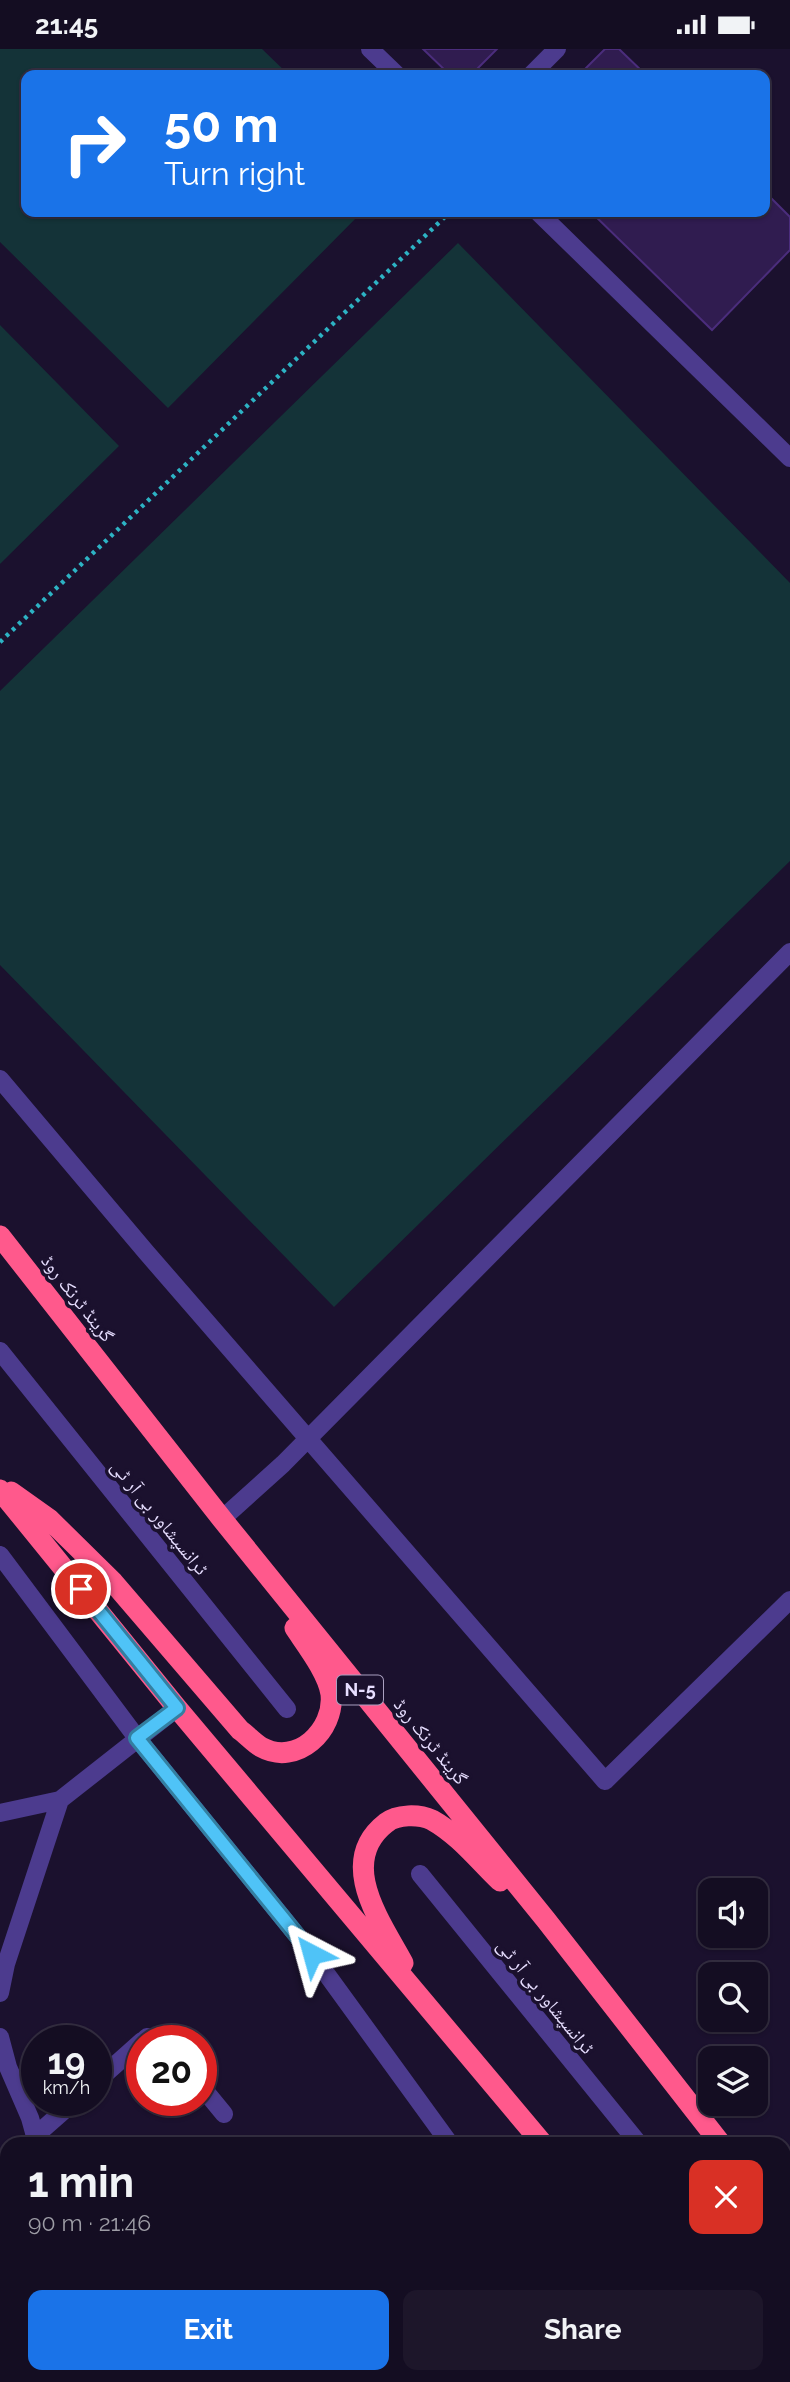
<!DOCTYPE html>
<html lang="en">
<head>
<meta charset="utf-8">
<style>
  body { margin:0; font-family:Raleway,"Noto Naskh Arabic",sans-serif; background:#1d162a; color:#f1f3f6; height:100vh; display:flex; flex-direction:column; font-size:26px; white-space:nowrap }
  * { box-sizing:border-box; margin:0 }
  p { font-size:23px; color:#9d9ca5 }
  .icon { flex:none; width:38px; height:38px; fill:none; stroke:currentColor; stroke-width:2; stroke-linecap:round; stroke-linejoin:round }
  .map { position:relative; flex:1; overflow:hidden }
  .sheet { position:absolute; left:0px; top:2088px; width:791px; height:247px; display:flex; flex-direction:column; background:#140d22; border-radius:21px 21px 0 0; box-shadow:0 2px 5px #0004,0 0 0 2px #332d40 }
  .sheet>* { flex:none }
  .guide { position:absolute; left:21px; top:21px; width:749px; height:147px; border-radius:14px; box-shadow:0 2px 5px #0004,0 0 0 2px #332d40; background:#1a73e8; color:#fff; overflow:hidden }
  .fabs { position:absolute; left:698px; top:1829px; display:grid; gap:14px }
  .fabs a { display:grid; place-items:center; width:70px; height:70px; border-radius:14px; background:#140d22; box-shadow:0 2px 5px #0004,0 0 0 2px #332d40; font-size:35px }
  .speed { position:absolute; left:21px; top:1976px; display:flex; gap:14px; font-size:35px; font-weight:700; text-align:center }
  .speed>* { display:grid; place-content:center; width:91px; height:91px; border-radius:50%; background:#140d22; box-shadow:0 2px 5px #0004,0 0 0 2px #332d40; line-height:1 }
  .speed small { font-size:18px; font-weight:400 }
  .speed .limit { border:10px solid #d22; background:#fff; color:#111 }
  .pin { position:absolute; display:grid; place-items:center; width:60px; height:60px; color:#fff; margin:-30px; border:4px solid #fff; border-radius:50%; box-shadow:0 2px 7px #0007 }
  .me { position:absolute; width:77px; margin:-38px; rotate:321deg; stroke-linejoin:round; filter:drop-shadow(0 0 5px #0008) }
  .turn { display:flex; align-items:center; gap:24px; height:147px; padding:0 28px; font-size:32px }
  .turn .icon { width:91px; height:91px; stroke-width:2.5 }
  .turn b { display:block; font-size:49px; line-height:60px }
  .round { display:grid; place-items:center; flex:none; width:74px; height:74px; border-radius:14px; background:#1d162a }
  .head { display:flex; align-items:center; justify-content:space-between; height:119px; padding:0 28px }
  h1 { font-size:42px; font-weight:700; line-height:52px }
  .button { display:flex; gap:14px; margin-top:auto; padding:14px 28px }
  .button a { flex:1; height:80px; border-radius:14px; background:#1a73e8; color:#fff; font-size:28px; font-weight:700; line-height:80px; text-align:center }
  .button a+a { background:#1d162a; color:#f1f3f6 }
  .status { display:flex; justify-content:space-between; align-items:center; height:49px; padding:0 35px; background:#140d22; direction:ltr }
  .status svg { height:19px; fill:currentColor }
  .map>svg:first-child { display:block }
</style>
</head>
<body>
<div class="status"><b>21:45</b><svg viewBox="0 0 49 12"><path d="M0 12V9h3v3zM5 12V6h3v6zM10 12V3h3v9zM15 12V0h3v12zM26 1h20v11H26zM47 4h2v5h-2z"/></svg></div>
<div class="map">
<svg width="790" height="2333" viewBox="0 0 790 2333">
  <rect width="100%" height="100%" fill="#1b112e"/>
  <path fill="#143338" d="M0 0H262L289 26H26V163H362L168 359 0 193Z
    M458 194 790 534V812L334 1258 0 916V642Z
    M0 276 119 397 0 515Z"/>
  <path fill="#301c50" stroke="#4b2d7c" stroke-width="2" d="M423 0H497L471 26H450Z
    M605 0H619L646 26H579Z
    M765 143 790 168V201L712 281 591 163H765Z"/>
  <g fill="none" stroke-linecap="round" stroke-linejoin="round">
    <path stroke="#2db3c4" stroke-width="4.5" stroke-dasharray="3.5 5" stroke-linecap="butt" d="M0 593 450 163"/>
    <path stroke="#4c3b8e" stroke-width="18" d="M0 1302 287 1660
      M0 1506 137 1689 312 1905 450 2095
      M0 1764 60 1751 177 1659
      M420 1825 639 2095
      M0 1944 6 1915 60 1751
      M0 1988 8 2018 30 2069 35 2087 30 2095
      M143 1992 147 1988 161 1992
      M96 2033 142 1992
      M201 2037 224 2065
      M35 2087 76 2051
      M0 2128 7 2121
      M784 2274 790 2281
      M628 2328 633 2333"/>
    <path stroke="#4c3b8e" stroke-width="18" d="M370 0 397 26
      M531 26 557 0
      M538 163 790 409
      M0 1030 146 1203 605 1732 790 1551
      M222 1470 283 1415 790 903"/>
    <path stroke="#ff598c" stroke-width="21" d="M0 1187 222 1470 546 1871 721 2095
      M0 1441 177 1659 543 2095
      M11 1443 49 1470 113 1533 240 1681C247 1686 254 1694 261 1698 297 1718 335 1681 331 1645 328 1624 307 1597 295 1579
      M403 1914C381 1873 336 1813 386 1774 397 1765 419 1765 432 1771 459 1786 479 1812 500 1832
      M784 2176 790 2183
      M738 2328 743 2333"/>
  </g>
  <g fill="none" stroke-linecap="round" stroke-linejoin="round">
    <defs>
      <path id="route" d="M81 1540 177 1659 137 1689 312 1905"/>
    </defs>
    <use href="#route" stroke="#337fa1" stroke-width="18"/>
    <use href="#route" stroke="#4fc3f7" stroke-width="12"/>
  </g>
  <g text-anchor="middle" stroke-width="7" stroke-linejoin="round" paint-order="stroke">
    <rect fill="#1b112e" stroke="#aaa0c0" stroke-width="2" x="337" y="1626.5" width="46" height="29" rx="5"/>
    <g font-size="18" font-weight="bold" fill="#e7deff">
      <text x="360" y="1647">N-5</text>
    </g>
    <g font-size="19" fill="#e7deff" stroke="#1b112e">
      <text transform="translate(78 1249) rotate(52)" y="7">گرینڈ ٹرنک روڈ</text>
      <text transform="translate(160 1468) rotate(51)" y="7">ٹرانسپشاور بی آر ٹی</text>
      <text transform="translate(431 1692) rotate(51)" y="7">گرینڈ ٹرنک روڈ</text>
      <text transform="translate(546 1947) rotate(51)" y="7">ٹرانسپشاور بی آر ٹی</text>
    </g>
  </g>
</svg>
<div class="fabs">
<a><svg class="icon" aria-label="sound" viewBox="0 0 24 24"><path d="M4 9h4l5-4v14l-5-4H4zM17 9q2 3 0 6"/></svg></a>
<a><svg class="icon" aria-label="search" viewBox="0 0 24 24"><circle cx="10" cy="10" r="6"/><path d="M15 15l6 6"/></svg></a>
<a><svg class="icon" aria-label="layers" viewBox="0 0 24 24"><path d="M12 4l9 5-9 5-9-5zM3 14l9 5 9-5"/></svg></a>
</div>
<div class="speed"><div>19<small>km/h</small></div><div class="limit">20</div></div>
<div class="pin" style="left:81px;top:1540px;background:#d93025"><svg class="icon" aria-label="arrive" viewBox="0 0 24 24"><path d="M6 21V4h12l-3 4 3 4H6"/></svg></div>
<svg class="me" style="left:312px;top:1905px" viewBox="-20 -20 40 40"><path d="M0-17L14 15 0 8-14 15z" fill="#4fc3f7" stroke="#fff" stroke-width="4"/></svg>
<div class="guide">
<div class="turn"><svg class="icon" aria-label="right" viewBox="0 0 24 24"><path d="M7 20v-9h11M14 6l5 5-5 5"/></svg><div><b>50 m</b>Turn right</div></div>
</div>
<section class="sheet">
<div class="head"><div><h1>1 min</h1><p>90 m · 21:46</p></div><a class="round" style="background:#d93025;color:#fff"><svg class="icon" aria-label="close" viewBox="0 0 24 24"><path d="M6 6l12 12M18 6L6 18"/></svg></a></div>
<div class="button"><a>Exit</a><a>Share</a></div>
</section>
</div>
</body>
</html>
